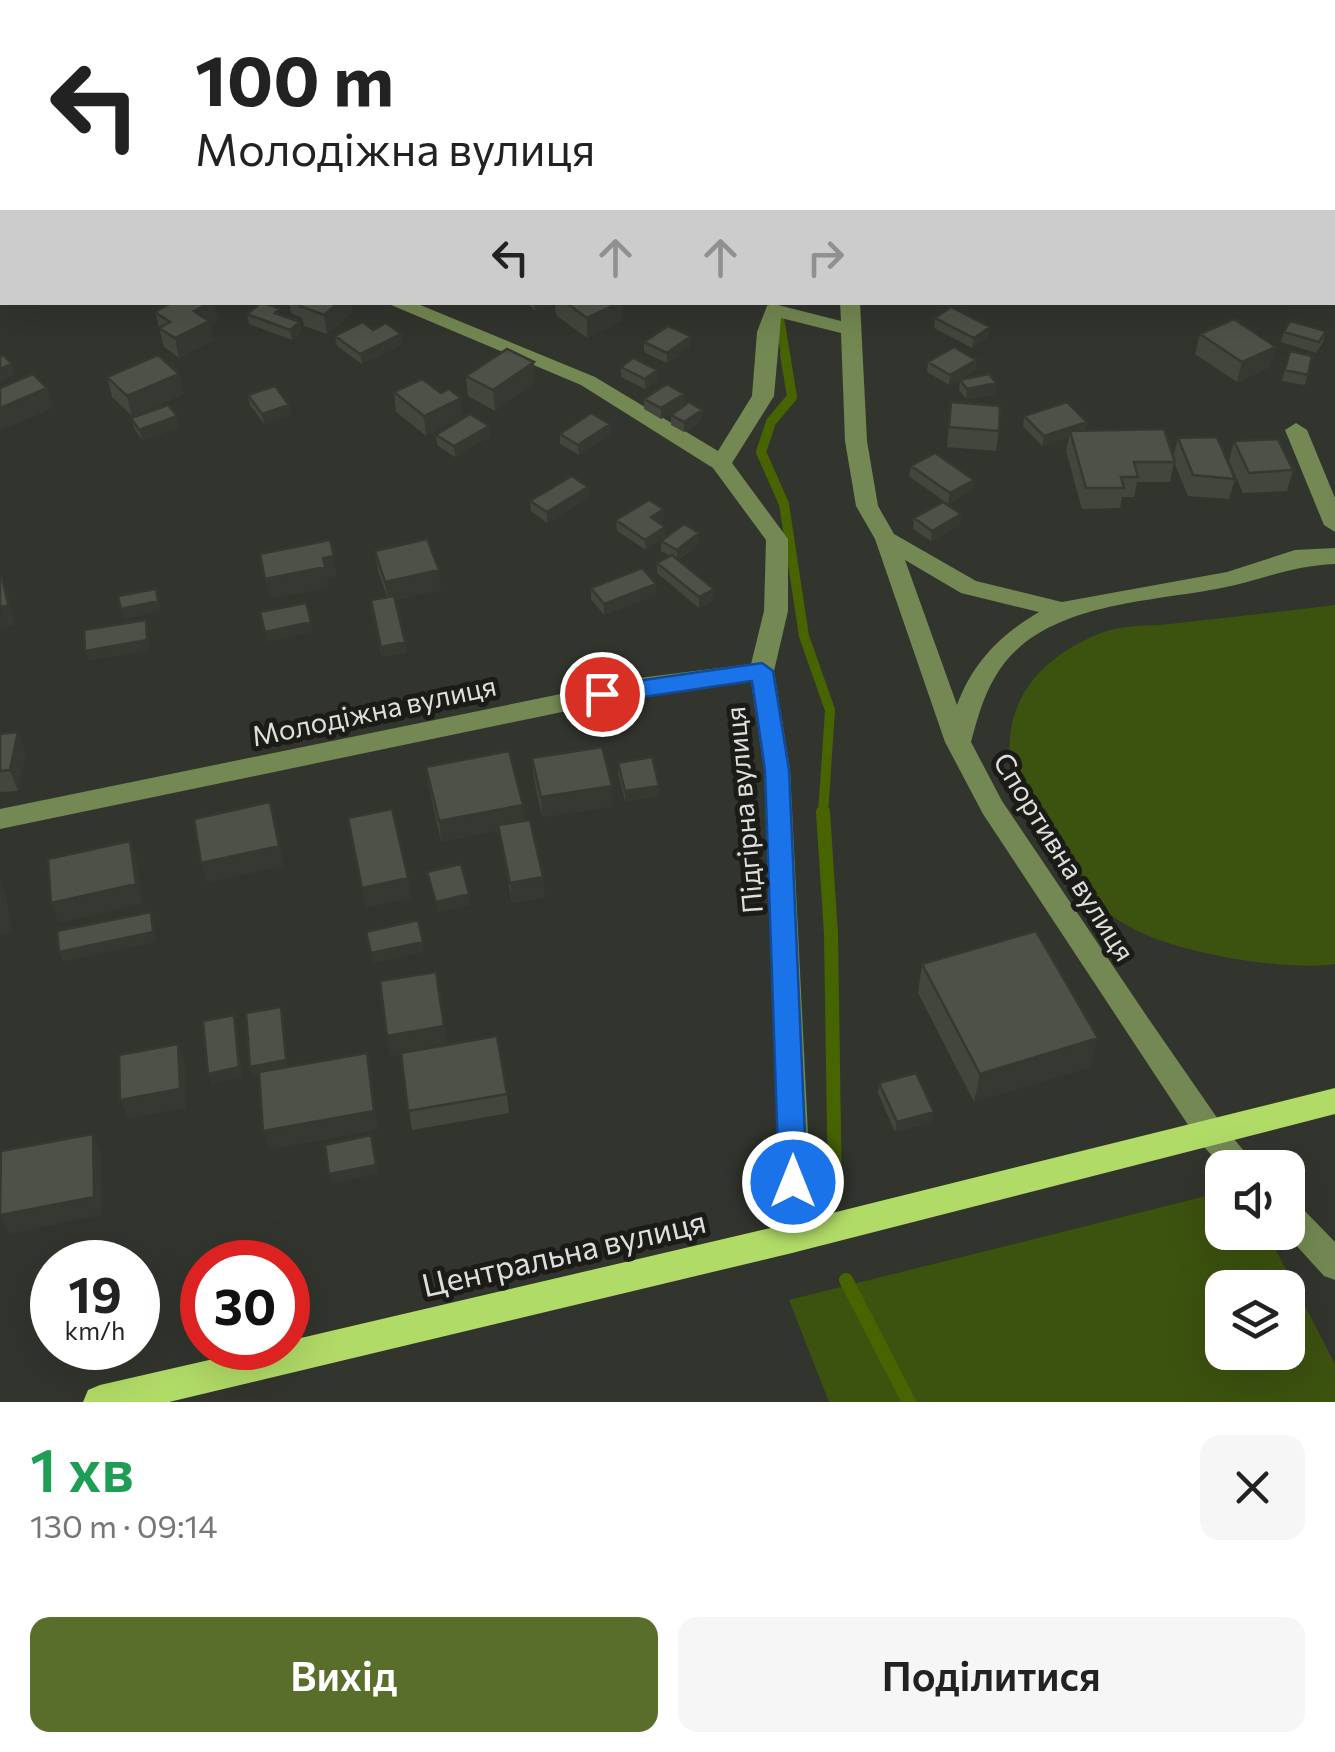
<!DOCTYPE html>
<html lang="uk">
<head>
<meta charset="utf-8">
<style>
  body { margin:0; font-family:Commissioner,sans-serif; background:#f6f6f6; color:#222; height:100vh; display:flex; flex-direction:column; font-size:38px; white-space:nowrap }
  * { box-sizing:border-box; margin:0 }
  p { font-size:32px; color:#767676 }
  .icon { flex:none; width:55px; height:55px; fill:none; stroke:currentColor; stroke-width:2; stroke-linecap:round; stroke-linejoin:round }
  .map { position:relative; height:1402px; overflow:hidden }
  .side { display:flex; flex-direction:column; background:#fff; flex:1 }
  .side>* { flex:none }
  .top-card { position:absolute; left:0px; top:0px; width:1335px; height:305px; box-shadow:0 10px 40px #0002; background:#fff; color:#222; overflow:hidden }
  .controls { position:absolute; left:1205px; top:1150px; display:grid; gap:20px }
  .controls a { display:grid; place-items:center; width:100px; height:100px; border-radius:20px; background:#fff; box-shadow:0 10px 40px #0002; font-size:50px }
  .speed { position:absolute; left:30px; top:1240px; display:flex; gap:20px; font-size:50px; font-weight:700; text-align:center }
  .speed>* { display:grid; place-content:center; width:130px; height:130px; border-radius:50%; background:#fff; box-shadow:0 10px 40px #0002; line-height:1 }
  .speed small { font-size:25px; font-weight:400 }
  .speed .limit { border:15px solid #d22; background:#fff; color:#111 }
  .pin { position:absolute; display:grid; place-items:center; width:85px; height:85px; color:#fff; margin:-42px; border:5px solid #fff; border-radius:50%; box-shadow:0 2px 10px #0007 }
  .me { position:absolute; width:110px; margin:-55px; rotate:0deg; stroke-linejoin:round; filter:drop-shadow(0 0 8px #0008) }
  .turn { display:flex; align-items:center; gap:35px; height:210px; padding:0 30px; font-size:45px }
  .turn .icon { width:130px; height:130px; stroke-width:2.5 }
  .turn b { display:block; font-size:70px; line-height:85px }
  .lanes { display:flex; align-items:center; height:95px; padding:0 30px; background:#0003; justify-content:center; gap:50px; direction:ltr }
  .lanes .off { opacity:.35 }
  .round { display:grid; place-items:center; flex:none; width:105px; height:105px; border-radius:20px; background:#f6f6f6 }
  .summary { display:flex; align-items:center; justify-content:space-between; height:170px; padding:0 30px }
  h1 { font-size:60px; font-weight:600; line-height:75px; color:#1e9e55 }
  .primary-button { display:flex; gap:20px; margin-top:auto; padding:20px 30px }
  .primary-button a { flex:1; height:115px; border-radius:20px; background:#586e2a; color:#fff; font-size:40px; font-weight:600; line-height:115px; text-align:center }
  .primary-button a+a { background:#f6f6f6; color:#222 }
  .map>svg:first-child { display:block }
</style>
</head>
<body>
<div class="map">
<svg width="1335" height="1402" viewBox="0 0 1335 1402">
  <rect width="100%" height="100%" fill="#32352d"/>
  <path fill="#3c520f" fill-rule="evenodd" d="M1335 605V964C1285 972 1171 952 1128 926 1016 859 942 696 1101 633 1120 625 1148 626 1169 624 1224 618 1280 612 1335 605Z
    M1222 1192V1232L1267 1233 1335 1364V1402H829L789 1300ZM1222 1288H1288V1352H1222Z"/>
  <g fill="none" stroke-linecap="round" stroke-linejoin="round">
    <path stroke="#486400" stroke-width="9" d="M770 302 780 321 786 357"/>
    <path stroke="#486400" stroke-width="10" d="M785 354 792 397 771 422 761 452 784 504 804 636 830 710 823 814"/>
    <path stroke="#486400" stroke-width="14" d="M823 812 831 934 835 1196
      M846 1280 909 1402"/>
    <path stroke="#747770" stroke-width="5" stroke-dasharray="5 4" stroke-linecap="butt" d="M412 0 423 2
      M232 2 239 0"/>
    <path fill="#738852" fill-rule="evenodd" d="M1322 0H1335V5L1321 2Z
      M384 302H413L595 377 718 451 752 396 757 332 767 306 774 304 841 321 840 302H860L867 441 878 506 894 534 976 581 1062 602 1227 572 1295 550 1335 548V564C1288 566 1260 581 1216 589 1142 603 1037 604 995 677 983 697 977 720 971 742L1002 801 1148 1018 1220 1122 1258 1168H1223L1198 1140 983 814 945 742 875 539 856 506 845 441 841 333 781 318 774 396 732 463 788 539V611L774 671 790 769 809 1154 808 1238 803 1248 792 1253 781 1248 776 1238 779 1154 764 769 751 681 639 696 0 829V809L639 678 751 664 764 611 766 540 713 468 581 385ZM905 560 961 593 1039 612C1000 635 973 662 957 705Z
      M1296 423 1307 430 1335 498V532L1324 525 1285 430Z
      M1288 1201 1299 1205 1335 1242V1280L1324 1276 1284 1232H1288Z"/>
    <path fill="#b1db67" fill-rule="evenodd" d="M1335 1088V1114L792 1253 169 1402H83L88 1390 100 1385 262 1348H288V1341L792 1223Z"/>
  </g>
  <path fill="#42463d" d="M566 0H605L602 2H566Z
    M1200 0H1253V2H1200Z
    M289 302H351L352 313 327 334 304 326 302 318 291 313Z
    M527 302H623V321L587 338 556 315 555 304 535 311Z
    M155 312 218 321 210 325 213 340 179 358 164 347Z
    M247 314 281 315 302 332 292 340 249 324Z
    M935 318 989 337 972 348 934 328Z
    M373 330 401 334 402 344 362 364 337 346 335 336Z
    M1326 331 1323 342 1316 353 1281 342 1284 332Z
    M1200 334 1276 347 1270 367 1237 382 1195 354Z
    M644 342 690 347 667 363 644 352Z
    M1290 351 1312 356 1305 385 1282 381Z
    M976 360 975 370 949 385 927 372 928 362Z
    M621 367 657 380 645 389 621 377Z
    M179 374 183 394 132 416 112 397 107 377Z
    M466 376 535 382 495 411 468 396Z
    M960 380 996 383 995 394 966 399 959 390Z
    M394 392 441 393 426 436 396 412Z
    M248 395 289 405 291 415 264 424 250 405Z
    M644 399 684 404 661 419 644 409Z
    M951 402 999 431 996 451 947 447Z
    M702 410V420L684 432 671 425V415Z
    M1024 416 1087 422 1085 431 1173 458 1178 438 1235 479 1229 499 1188 496 1174 462 1170 482H1137L1134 497H1122L1120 508 1082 509 1066 451 1069 437 1042 446 1023 426Z
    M131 418 179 427 142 440 134 428Z
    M610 424 611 434 579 455 560 444V434Z
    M436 435 490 436 455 457 437 445Z
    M1234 441 1293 470 1287 491 1243 493 1229 461Z
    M911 466 974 480 972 490 948 504 909 476Z
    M588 487 589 497 547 523 531 511 530 501Z
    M664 509V520L659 523 665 537 646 550 617 531 616 520Z
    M914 518 960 525 931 541 913 529Z
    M661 541 699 543 678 560 714 600 699 608 657 573V563L670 556 661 551Z
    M375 551 441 590 395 600 407 652 382 657 372 610 387 597 378 571Z
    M591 588 656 595 604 615 591 599Z
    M18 732 25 753 18 791 0 792V734Z
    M532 758 613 806 542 817 534 778Z
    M618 763 659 796 625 801 618 773Z
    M426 767 525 821 545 897 512 903 499 830 441 842 429 787Z
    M922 964 1090 1067 974 1102 918 993Z
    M436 972 447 1045 507 1094 509 1113 412 1130 401 1054 390 1056Z
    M879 1083 932 1122 895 1132 878 1093Z"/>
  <path fill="#363932" d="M286 0H308V2H281Z
    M1233 0H1253V2H1231Z
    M211 302H214L218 321 210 325 213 340 179 358 175 338 194 311Z
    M339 302H351L352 313 327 334 324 315Z
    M534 302H555V304L535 311Z
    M620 302H623V321L587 338V318Z
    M300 322 302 332 292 340 290 330Z
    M990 327 989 337 972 348 974 338Z
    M401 334 402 344 362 364 360 354Z
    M691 336 690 347 667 363V353Z
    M1276 347 1270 367 1237 382 1242 362Z
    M976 360 975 370 949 385 950 375Z
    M534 362 535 382 495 411 493 390Z
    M12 364 15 374 0 381V369Z
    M657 370V380L645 389V379Z
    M179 374 183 394 132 416 127 396Z
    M996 383 995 394 966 399 967 389Z
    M47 388 53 408 0 431V408Z
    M684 394V404L661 419V408Z
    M461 398 463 418 426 436 424 416Z
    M289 405 291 415 264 424 262 414Z
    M702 410V420L684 432V422Z
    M177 416 179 427 142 440 139 430Z
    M1087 422 1085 432 1070 431 1069 437 1042 446 1044 436Z
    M610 424 611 434 579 455 578 445Z
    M489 426 490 436 455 457 454 446Z
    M974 480 972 490 948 504 950 493Z
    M588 487 589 497 547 523V512Z
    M664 509V520L651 528V517Z
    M961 514 960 525 931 541 932 531Z
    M665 527V537L646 550 645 540Z
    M699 533V543L677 560V550Z
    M334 556 337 576 327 578 329 588 270 599 265 579 323 558Z
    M439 570 441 590 388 602 385 582Z
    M2 577 9 597 15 625 0 629Z
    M656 584V595L604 615V604Z
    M156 589 161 611 124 619 121 609Z
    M714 589V600L699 608V597Z
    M146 620 149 631 150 651 88 661 85 651Z
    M311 622 313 632 267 642 265 632Z
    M405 642 407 652 382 657 381 647Z
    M18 732 25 753 18 791 10 770Z
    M612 786 613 806 542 817 541 797Z
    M659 786V796L625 801V791Z
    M270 802 284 866 207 883 201 863Z
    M523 805 525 825 441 842 439 821Z
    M130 841 137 861 142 904 59 923 51 903Z
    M543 877 545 897 512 903 510 883Z
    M0 878 6 894 12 933 0 936Z
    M408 878 411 898 366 908 362 888Z
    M469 894 470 905 437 913 436 902Z
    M151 912 154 922 156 942 63 962 59 952Z
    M423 942 424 952 373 963 371 953Z
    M281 1007 283 1017 288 1069 253 1077 250 1067Z
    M234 1015 236 1025 242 1077 211 1084 208 1074Z
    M444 1026 447 1046 390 1056 387 1036Z
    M1098 1038 1090 1067 974 1102 980 1074Z
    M178 1044 185 1063 186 1108 128 1119 120 1100Z
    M367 1053 371 1072 378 1130 269 1150 263 1131Z
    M934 1112 932 1122 895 1132 897 1122Z
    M93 1134 101 1153 102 1215 9 1234 0 1215Z
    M371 1135 378 1174 331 1184 329 1174Z"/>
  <path fill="#4d5147" stroke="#363932" stroke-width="2.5" d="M257 0H286L281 2H260H261Z
    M1332 18 1335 19V39L1332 38Z
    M1332 50 1335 51V69L1332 68Z
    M173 302H211L194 311 209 321 175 338 159 328 170 322 155 312Z
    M262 302 280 309 275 313 300 322 290 330 247 314Z
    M304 302H339L324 315 300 306Z
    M565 302H620L587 318Z
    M951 307 990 327 974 338 935 318Z
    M1234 319 1276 347 1242 362 1200 334Z
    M1290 321 1326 331 1319 342 1284 332Z
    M363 322 373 330 386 323 401 334 360 354 335 336Z
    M668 326 691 336 667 353 644 342Z
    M954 347 976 360 950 375 928 362Z
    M507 349 534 362 493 390 466 376Z
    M1290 351 1312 356 1308 375 1285 370Z
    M3 355 12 364 0 369V356Z
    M158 355 179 374 127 396 107 377Z
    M633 358 657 370 645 379 621 367Z
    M33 374 47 388 0 408V388Z
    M989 374 996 383 967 389 960 380Z
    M422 379 441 393 449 389 461 398 424 416 394 392Z
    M667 384 684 394 661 408 644 399Z
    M275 386 289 405 262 414 248 395Z
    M689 402 702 410 684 422 671 415Z
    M951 402 1000 406 999 431 949 427Z
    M1067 402 1087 422 1044 436 1024 416Z
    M168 405 177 416 139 430 131 418Z
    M591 413 610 424 578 445 560 434Z
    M470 414 489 426 454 446 436 435Z
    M1164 429 1175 462H1134L1138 477H1121L1124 488H1086L1070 431Z
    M1217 437 1235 479 1193 475 1178 438Z
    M1278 439 1293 470 1249 473 1234 441Z
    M935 453 974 480 950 493 911 466Z
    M572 476 588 487 547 512 530 501Z
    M649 500 664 509 651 517 665 527 645 540 616 520Z
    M943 502 961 514 932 531 914 518Z
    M684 524 699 533 677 550 661 541Z
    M427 539 439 570 385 582 375 551Z
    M330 540 334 556 323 558 325 567 265 579 260 554Z
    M672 555 714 589 699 597 657 563Z
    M642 568 656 584 604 604 591 588Z
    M0 577H2L8 605 0 607Z
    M156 589 158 601 121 609 118 596Z
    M394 596 405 642 381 647 371 600Z
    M306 603 311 622 265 632 260 612Z
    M146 620 147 640 85 651 84 630Z
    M18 732 10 770 0 771V734Z
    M602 747 612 786 541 797 532 758Z
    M509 751 523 805 439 821 426 767Z
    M652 757 659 786 625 791 618 763Z
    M270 802 279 846 201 863 194 819Z
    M392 809 408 878 362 888 348 818Z
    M530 820 543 877 510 883 498 825Z
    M130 841 136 884 51 903 48 859Z
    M461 864 469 894 436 902 427 872Z
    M0 888 3 913 0 914Z
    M151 912 153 932 59 952 57 931Z
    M418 920 423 942 371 953 366 932Z
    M1036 931 1098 1038 980 1074 922 964Z
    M436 972 444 1026 387 1036 380 981Z
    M281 1007 286 1060 250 1067 246 1013Z
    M234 1015 239 1067 208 1074 203 1021Z
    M497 1036 507 1094 408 1111 401 1053Z
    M178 1044 180 1089 120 1100 119 1055Z
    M367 1053 374 1111 263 1131 259 1072Z
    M916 1073 934 1112 897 1122 879 1083Z
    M93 1134 94 1197 0 1215 1 1151Z
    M371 1135 376 1165 329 1174 325 1145Z"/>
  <path fill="#1a73e8" stroke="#114b97" stroke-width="2.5" d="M762 663 773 671 789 770 807 1182 803 1191 793 1195 783 1191 779 1182 765 770 752 681 602 703 590 694 602 686Z"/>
  <g text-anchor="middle" stroke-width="10" stroke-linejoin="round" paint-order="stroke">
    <g font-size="28" fill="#dddfda" stroke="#1b1c18">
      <text transform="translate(374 711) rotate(-12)" y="10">Молодіжна вулиця</text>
      <text transform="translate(744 810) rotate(-95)" y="10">Підгірна вулиця</text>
      <text transform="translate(1064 857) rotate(58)" y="10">Спортивна вулиця</text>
    </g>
    <g font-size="32" fill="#dddfda" stroke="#1b1c18">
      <text transform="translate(564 1254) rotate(-13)" y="11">Центральна вулиця</text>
    </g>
  </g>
</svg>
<div class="controls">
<a><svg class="icon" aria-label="sound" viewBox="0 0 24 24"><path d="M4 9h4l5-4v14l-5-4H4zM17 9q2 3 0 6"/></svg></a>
<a><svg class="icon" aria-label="layers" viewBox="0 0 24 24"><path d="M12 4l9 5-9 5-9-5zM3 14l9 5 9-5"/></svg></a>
</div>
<div class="speed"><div>19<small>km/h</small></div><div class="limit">30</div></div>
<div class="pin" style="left:602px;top:694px;background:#d93025"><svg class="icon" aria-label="arrive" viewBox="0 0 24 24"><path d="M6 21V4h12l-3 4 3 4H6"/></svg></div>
<svg class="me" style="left:793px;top:1182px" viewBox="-20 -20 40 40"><circle r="17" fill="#1a73e8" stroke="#fff" stroke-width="3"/><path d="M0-11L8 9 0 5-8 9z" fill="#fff"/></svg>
<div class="top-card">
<div class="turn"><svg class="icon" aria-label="left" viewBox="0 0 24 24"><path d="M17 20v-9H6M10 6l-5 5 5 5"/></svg><div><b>100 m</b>Молодіжна вулиця</div></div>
<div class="lanes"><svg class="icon" aria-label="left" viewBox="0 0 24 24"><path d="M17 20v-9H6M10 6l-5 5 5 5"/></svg><svg class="icon off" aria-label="ahead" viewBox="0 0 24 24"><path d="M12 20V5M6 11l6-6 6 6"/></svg><svg class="icon off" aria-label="ahead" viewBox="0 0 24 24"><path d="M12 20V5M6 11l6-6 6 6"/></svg><svg class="icon off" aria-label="right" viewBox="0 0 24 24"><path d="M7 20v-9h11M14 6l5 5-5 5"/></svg></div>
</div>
</div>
<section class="side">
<div class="summary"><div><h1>1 хв</h1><p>130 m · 09:14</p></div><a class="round"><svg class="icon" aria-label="close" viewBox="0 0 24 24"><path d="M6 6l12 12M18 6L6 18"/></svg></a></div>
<div class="primary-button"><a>Вихід</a><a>Поділитися</a></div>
</section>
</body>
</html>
